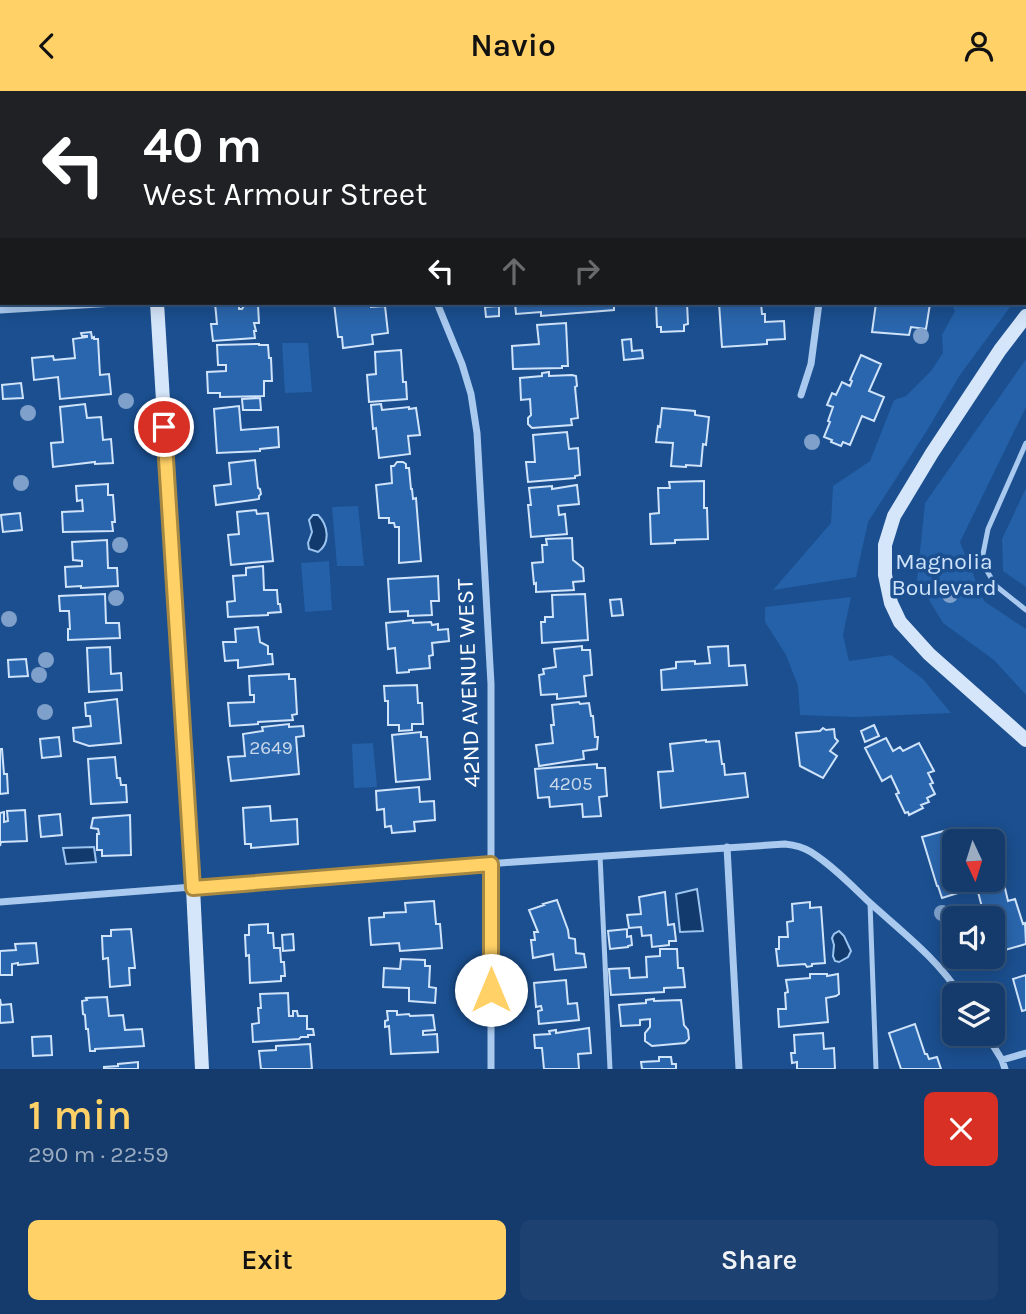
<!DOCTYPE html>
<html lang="en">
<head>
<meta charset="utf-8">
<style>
  body { margin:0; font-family:Karla,sans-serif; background:#1d4271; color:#f1f3f6; height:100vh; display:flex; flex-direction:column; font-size:26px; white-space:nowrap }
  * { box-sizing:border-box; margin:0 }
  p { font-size:23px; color:#9dadc1 }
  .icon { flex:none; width:38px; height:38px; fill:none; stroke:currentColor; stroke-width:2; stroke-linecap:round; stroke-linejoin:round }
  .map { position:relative; height:978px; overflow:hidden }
  .drawer { display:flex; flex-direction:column; background:#143b6b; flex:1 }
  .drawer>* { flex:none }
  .hud { position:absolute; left:0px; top:0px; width:1027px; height:214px; box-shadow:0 4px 18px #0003,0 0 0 2px #33557e; background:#202124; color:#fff; overflow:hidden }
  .needle { width:46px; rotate:176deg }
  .controls { position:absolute; left:942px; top:738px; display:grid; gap:14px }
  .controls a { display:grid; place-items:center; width:63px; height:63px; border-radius:10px; background:#143b6b; box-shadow:0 4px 18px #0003,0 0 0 2px #33557e; font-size:35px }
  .pin { position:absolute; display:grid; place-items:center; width:60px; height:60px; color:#fff; margin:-30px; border:4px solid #fff; border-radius:50%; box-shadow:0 2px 7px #0007 }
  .me { position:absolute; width:77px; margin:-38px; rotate:0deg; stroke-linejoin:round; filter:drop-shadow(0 0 5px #0008) }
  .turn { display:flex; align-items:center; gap:24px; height:147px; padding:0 28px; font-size:32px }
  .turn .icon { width:91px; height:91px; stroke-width:2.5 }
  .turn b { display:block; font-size:49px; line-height:60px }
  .lanes { display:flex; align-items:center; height:66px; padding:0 28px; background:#0003; justify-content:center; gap:35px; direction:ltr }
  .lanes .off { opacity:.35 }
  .round { display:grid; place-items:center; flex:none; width:74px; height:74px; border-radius:10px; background:#1d4271 }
  .overview { display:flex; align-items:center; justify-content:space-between; height:119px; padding:0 28px }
  h1 { font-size:42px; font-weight:600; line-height:52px; color:#ffd166 }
  .button { display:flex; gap:14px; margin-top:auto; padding:14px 28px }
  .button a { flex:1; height:80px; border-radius:10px; background:#ffd166; color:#111; font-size:28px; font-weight:600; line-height:80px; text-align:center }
  .button a+a { background:#1d4271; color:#f1f3f6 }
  header { display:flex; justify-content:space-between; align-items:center; height:91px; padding:0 28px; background:#ffd166; color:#111; font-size:32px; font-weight:600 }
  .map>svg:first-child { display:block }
</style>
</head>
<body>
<header><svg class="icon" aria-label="back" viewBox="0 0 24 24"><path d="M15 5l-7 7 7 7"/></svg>Navio<svg class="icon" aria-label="person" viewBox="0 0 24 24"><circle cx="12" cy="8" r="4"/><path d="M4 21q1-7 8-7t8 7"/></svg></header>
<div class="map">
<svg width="1026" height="978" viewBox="0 0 1026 978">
  <rect width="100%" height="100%" fill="#1b4f8f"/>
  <path fill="#2461a8" d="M951 212H1013L960 284 926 341 868 431 856 486 773 499 831 432 833 395 870 370 894 309 906 305 931 280 943 262 942 244 955 220Z
    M282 252H308L312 301 285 302Z
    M1026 268V316L960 451 984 510 1026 538V604L994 569 943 532 917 489 925 412Z
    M1026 397V496L1003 480 1002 448Z
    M358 415 364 475H337L332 416Z
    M329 470 332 519 305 521 301 472Z
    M851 506 843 544 849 570 891 564 923 588 951 622 854 626 800 624 798 595 786 564 765 531V516Z
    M373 652 377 696 354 697 352 653Z"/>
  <path fill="#123a6d" stroke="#9cc4f0" stroke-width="2" d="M313 424H318C328 434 331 452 318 461L309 458 308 452 312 441 309 429Z
    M991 746 1001 782 992 784V751H976Z
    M94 756 96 771 66 773 63 757Z
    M697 798 703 840 680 841 676 803Z
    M839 840 844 845 851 860 848 866 839 871 835 870 833 865 834 854 832 847 834 843Z"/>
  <path fill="#2a66ad" stroke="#cfe3fa" stroke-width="2" d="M42 0H81L74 2H43Z
    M368 0V2L327 1 350 0Z
    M471 0H509V2H471Z
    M587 0H629V2H588Z
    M993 0H1026V22V2H994Z
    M215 212H239V218H242L245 213 255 212 258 214 259 232H254L256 240H254L255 247 213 250 211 233H217Z
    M334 212H371V216L385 215 388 242 372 244 373 253 343 257 342 246H338Z
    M515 212H614V219L541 225V221L516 223Z
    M656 212H687L688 233 684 234V240L661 241V236H657Z
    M719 212H761L762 223H765V231L784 230 785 248 767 249V253L722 256Z
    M876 212 930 213 926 238 911 236 909 244 872 241Z
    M499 215V225L486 226 485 216Z
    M566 232 568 275H562V277L513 278 512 255 539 253 537 234Z
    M91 241 92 247 94 246V248H98L100 284 109 283 111 303 60 308 58 286 34 289 32 267 53 265 54 269 75 267 73 248 87 246V245H82L81 242Z
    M631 248 632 260 642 259 643 267 624 269 622 249Z
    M259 253V254H268L269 267H271L272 290H264V305L220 306V302H208L207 281 226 280V274H218L217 254Z
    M401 259 403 291H406L407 308 369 311 367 284 376 283 375 261Z
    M861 264 881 273 869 300 884 306 874 330 862 325 850 354 843 351 841 355 831 351 832 349 824 346 830 331 828 330 833 316 827 314 832 302 836 304 842 291 850 295 852 290 850 289Z
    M549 281V285L572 284 576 285 577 295 575 296 578 327 571 328 572 334 532 337 528 333V327L531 324 530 308 521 309 520 287 542 285V282Z
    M21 292 23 307 3 308 2 294Z
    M260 307 261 319H243L242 308Z
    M85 313 87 327 101 326 103 349 111 348 113 372 95 373V371L53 376 51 352 63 351 60 316Z
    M381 313 382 319 409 316V318L416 317 420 344 408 345 410 363 379 367 376 337 373 338 371 314Z
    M239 315 241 339 278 336 279 356 260 358V360L217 362 214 318Z
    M662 317 695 320V324L709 326 706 354 703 353 701 375 686 374V376L671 375 673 352 656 351 658 335 660 336Z
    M567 341 569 358 578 357 580 384 575 385V387L528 391 526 371H535L533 344Z
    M255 369 258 397 260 398 261 403 259 405V408L216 414 214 395 231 393 229 372Z
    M397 371H403L406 373V377H409L411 398H412L413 408 416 407 421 470 399 472V436H395L394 432H389V427H379L376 394 392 392 391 375H394Z
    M704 390V417H707L708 448 675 449V452L651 453 650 423 659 422 658 397H670L669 391Z
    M108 393V404H113L115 431H112L113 440 63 441 62 421 83 420 82 409 77 410 76 395Z
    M577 394 579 413 558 415 559 424 565 423 567 443 531 446 528 414H531L529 397 552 395V398Z
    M256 419 257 423 268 422 273 470 231 474 228 444 239 443 237 421Z
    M20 422 22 439 3 441 1 424Z
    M572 447 573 469 583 477 584 490 573 491 574 499 536 501V492L534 493 532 472 543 471 542 454H547L546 448Z
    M107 449 108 477H117L118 495 81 497V495L66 496 65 476 82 475V470L73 469 72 451Z
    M263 475 264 499H277L278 513H280L281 521 268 522V524L228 526 227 511 235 510 233 485 246 484V477Z
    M438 485 439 510H431L432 524 408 525V520L390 521 388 488Z
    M105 503 106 532H119L120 547 68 549V538H70L69 520H60L59 505Z
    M585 503 588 549 542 552 541 531H545V526H553L552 504Z
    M621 508 623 524 612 525 610 509Z
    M413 529V532L431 531 432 534 438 533V539L448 538 449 550 432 552 433 564 429 565 430 577 409 579V581L397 582 395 557 388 558 386 532Z
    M258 536 260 551 268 555V563H272L273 573 238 577V569L225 570 223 551H236L235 538Z
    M582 555V559H590L592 584 584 585 586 605 557 608V603L541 604 539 584 544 583 543 578 556 576 554 558Z
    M728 555 729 575 745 574 747 594 662 599 661 579 676 577V571L695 570V573L710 572 708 556Z
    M110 556 111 583 121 582 122 599 89 601 87 557Z
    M26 568 28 585 9 586 8 569Z
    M289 583V588H295L297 623 292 624 293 629 258 631V633L230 635 228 612 254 611V604H250L249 585Z
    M417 594 418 612H422L423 633H412V639L399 640V634H388V610H385L384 595Z
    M117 608 121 652 89 655 74 650 73 637 91 635 90 625H86L85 612Z
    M579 611 580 613 589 612 591 625H593L595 646H598L597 658 583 660 584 668 539 675 536 654 553 652 551 634H554L552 614Z
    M289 633V636L303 635 304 645 296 646 299 683 231 690 228 666 245 665 243 643 263 640 262 636Z
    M874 634 879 645 865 651 861 640Z
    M823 637 826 639 834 638 835 647 838 650 830 660 837 665 823 687 800 675 796 642 820 640Z
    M421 641V646H427L430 688 396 691 392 644Z
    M59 646 61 665 42 667 40 648Z
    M886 647 893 660 900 656 903 660 919 652 934 680 928 682 933 692 930 693 935 703 927 707 929 711 921 714 923 717 909 724 908 721 905 722 896 703 899 702 891 685 882 690 865 657Z
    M706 649V651L719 650 722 673H724L725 684 745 682 748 706 661 717 658 681 673 680 670 653Z
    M0 658H2L4 683H7L8 702 0 703Z
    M115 666 117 687H120L121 694H126L127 711 91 713 88 668Z
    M597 673V677H605L607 705 599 706 601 725 583 726 582 713 550 716 549 706 538 707 535 678Z
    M419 696 420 711 434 710 435 729 414 731 415 740 392 742 391 735 385 736 384 718 377 719 376 700Z
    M270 715 271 730 297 728 298 753 251 757V753H245L243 717Z
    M25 719 27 750 1 751 0 755V722L4 721V731L8 730 7 720Z
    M60 723 62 744 41 746 39 725Z
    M130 724 131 764 102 765V759H97V743H99L98 738 91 737 93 727Z
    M951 738 954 751V789H960L958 790 961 801 942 807 938 795H937L922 746Z
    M1004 793 1008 810 1015 808 1023 833 1025 832 1026 853 998 861 992 848V828H983V820L978 801Z
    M665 801 668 834 674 833 676 850H669V854L652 856 651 844 642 845 641 836 629 837 627 824 641 823 639 806Z
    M557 809 568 839 569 847 575 848 576 862 584 863 586 876 555 879 553 863 533 867 531 849H535L534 841H538L529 819 544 814 543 813Z
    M434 810 436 833H440L442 857 400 860 399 852 371 854 369 827 384 826V822L406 821 405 812Z
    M810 811V817L821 816 825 872 812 873V875L807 876 805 873 778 875 776 858H779V846H788L787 831 793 830 792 813Z
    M268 833V842H273L274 857H280L281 871H284L285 885H281V890L250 892 249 864 246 865 245 844H249V834Z
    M131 838 135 877H129L130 894 110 896 108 867 103 868 102 845H111V839Z
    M627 838V846L631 845 632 854 628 855V856L610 858 608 840Z
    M293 843 294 859 283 860 282 844Z
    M36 852 38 872 18 874V872L12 873V884H0V860L16 859 15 853Z
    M660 858H677L678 877H683L685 896 664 897V901L611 904 609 878 629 877 630 887 647 886 646 866 660 865Z
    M401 868 425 869V875H430L429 896 436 897 435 912 409 910V897L383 896 384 877 400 878Z
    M810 883H827V885L838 883 839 903 836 905 826 907 828 931 779 936 778 918H786L785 902 788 901 786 889 810 887Z
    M1026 884V919L1022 920 1013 888Z
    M566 889 568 913 577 912 579 929 539 933 538 920 542 919 541 915 536 916 534 892Z
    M288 902 289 925H293V920H297L298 925H307V938H313L314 944H308V946H301L299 948 253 951 252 933 259 932 258 917H261L260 903Z
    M107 906 109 925 123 924 125 939 142 938 144 955 95 958V960H90L88 938H86L85 924 83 923 82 910 87 909 86 907Z
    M0 908 1 914 11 913 13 931 0 932Z
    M654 908V910L681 909 684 934 688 939 689 948 685 952 652 955 645 950V942L650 936V928L640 929V934L621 935 619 914 646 912V909Z
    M387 920H397V924L409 923 410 925 433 924 435 939 423 940V944L437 943 438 961 391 963 389 935 385 936V930L388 929Z
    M915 933 925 963H927L929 968 937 966 941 978H901L889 942Z
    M589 937 591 962 578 963 579 978H544L542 957H535L534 944 550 943 549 940 556 939V942Z
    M823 942 824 958 834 957 835 978H797V971L792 972 791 962H795L794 944Z
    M51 945 52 964 33 965 32 946Z
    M310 953 312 978H261L259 960 276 959V955Z
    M659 966H671L672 973H676V978H642L641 971 659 970Z
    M138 971V978H104V976L118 975V973Z"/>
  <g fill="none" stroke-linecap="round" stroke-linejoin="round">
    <path stroke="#a9c9ee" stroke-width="5" d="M285 0V2
      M0 10 2 12
      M1026 352 988 438 983 463 987 480 996 495 1026 519
      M600 765 610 978
      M870 812 876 978"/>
    <path stroke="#a9c9ee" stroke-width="7" d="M419 0V2
      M563 0V2
      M790 0 793 2
      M958 0V2
      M691 2 693 0
      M437 212 462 273 471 303 477 342 491 593V978
      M0 219 115 212
      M801 304 811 273 819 212
      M727 756 739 978
      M0 811 514 771 785 753C795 754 803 756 811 761 833 775 851 794 869 811 901 840 938 868 961 905
      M986 943 1002 969 1005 978
      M1002 969 1026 962"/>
    <path stroke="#d6e6fa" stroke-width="14" d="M144 0V2
      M157 212 193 797 202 978
      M1026 225 1000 259 932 362 894 425 885 454V484L891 512 900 531 929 563 1026 649"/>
  </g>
  <g fill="#7ea0ca">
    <circle cx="921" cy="245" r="8"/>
    <circle cx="126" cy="310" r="8"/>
    <circle cx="28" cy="322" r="8"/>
    <circle cx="812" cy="351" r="8"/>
    <circle cx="21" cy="392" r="8"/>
    <circle cx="120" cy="454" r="8"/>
    <circle cx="950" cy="504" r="8"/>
    <circle cx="116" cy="507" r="8"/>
    <circle cx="9" cy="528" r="8"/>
    <circle cx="46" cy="569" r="8"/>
    <circle cx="39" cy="584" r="8"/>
    <circle cx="45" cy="621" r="8"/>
    <circle cx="942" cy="822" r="8"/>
  </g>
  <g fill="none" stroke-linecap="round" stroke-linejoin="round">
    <defs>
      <path id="route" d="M164 336 193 797 491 773V899"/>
    </defs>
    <use href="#route" stroke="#a68842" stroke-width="18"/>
    <use href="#route" stroke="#ffd166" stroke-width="12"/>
  </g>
  <g text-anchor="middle" stroke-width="7" stroke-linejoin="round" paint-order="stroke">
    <g font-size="19" fill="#cad9ea">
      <text x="271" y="663">2649</text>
      <text x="571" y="699">4205</text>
    </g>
    <g font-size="23" fill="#cfe3fa" stroke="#1b4f8f">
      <text x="944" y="478">Magnolia<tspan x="944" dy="26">Boulevard</tspan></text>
    </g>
    <g font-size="23" fill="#fff" stroke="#1b4f8f">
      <text transform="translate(468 592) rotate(-92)" y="8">42ND AVENUE WEST</text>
    </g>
  </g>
</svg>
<div class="controls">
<a><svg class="needle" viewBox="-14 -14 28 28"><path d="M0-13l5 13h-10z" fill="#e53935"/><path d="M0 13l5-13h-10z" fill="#9dadc1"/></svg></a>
<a><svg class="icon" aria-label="sound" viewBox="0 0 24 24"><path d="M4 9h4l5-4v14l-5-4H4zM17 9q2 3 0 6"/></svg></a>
<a><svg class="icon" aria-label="layers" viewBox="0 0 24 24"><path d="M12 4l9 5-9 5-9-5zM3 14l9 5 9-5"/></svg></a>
</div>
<div class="pin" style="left:164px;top:336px;background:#d93025"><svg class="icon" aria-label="arrive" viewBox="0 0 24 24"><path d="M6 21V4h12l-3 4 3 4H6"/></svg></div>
<svg class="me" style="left:491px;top:899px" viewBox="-20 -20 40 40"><circle r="19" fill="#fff"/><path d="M0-13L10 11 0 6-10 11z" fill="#ffd166"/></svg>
<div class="hud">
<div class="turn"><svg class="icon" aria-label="left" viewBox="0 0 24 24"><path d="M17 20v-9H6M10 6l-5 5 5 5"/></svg><div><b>40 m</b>West Armour Street</div></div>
<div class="lanes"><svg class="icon" aria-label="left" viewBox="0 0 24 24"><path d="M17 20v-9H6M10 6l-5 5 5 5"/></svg><svg class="icon off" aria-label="ahead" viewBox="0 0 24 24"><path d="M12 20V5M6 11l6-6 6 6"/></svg><svg class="icon off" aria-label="right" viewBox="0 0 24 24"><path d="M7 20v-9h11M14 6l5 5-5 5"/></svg></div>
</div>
</div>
<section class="drawer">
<div class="overview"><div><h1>1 min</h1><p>290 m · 22:59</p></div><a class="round" style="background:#d93025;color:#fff"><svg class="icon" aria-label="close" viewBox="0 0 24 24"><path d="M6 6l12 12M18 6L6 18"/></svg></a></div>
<div class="button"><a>Exit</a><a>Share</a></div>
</section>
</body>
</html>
